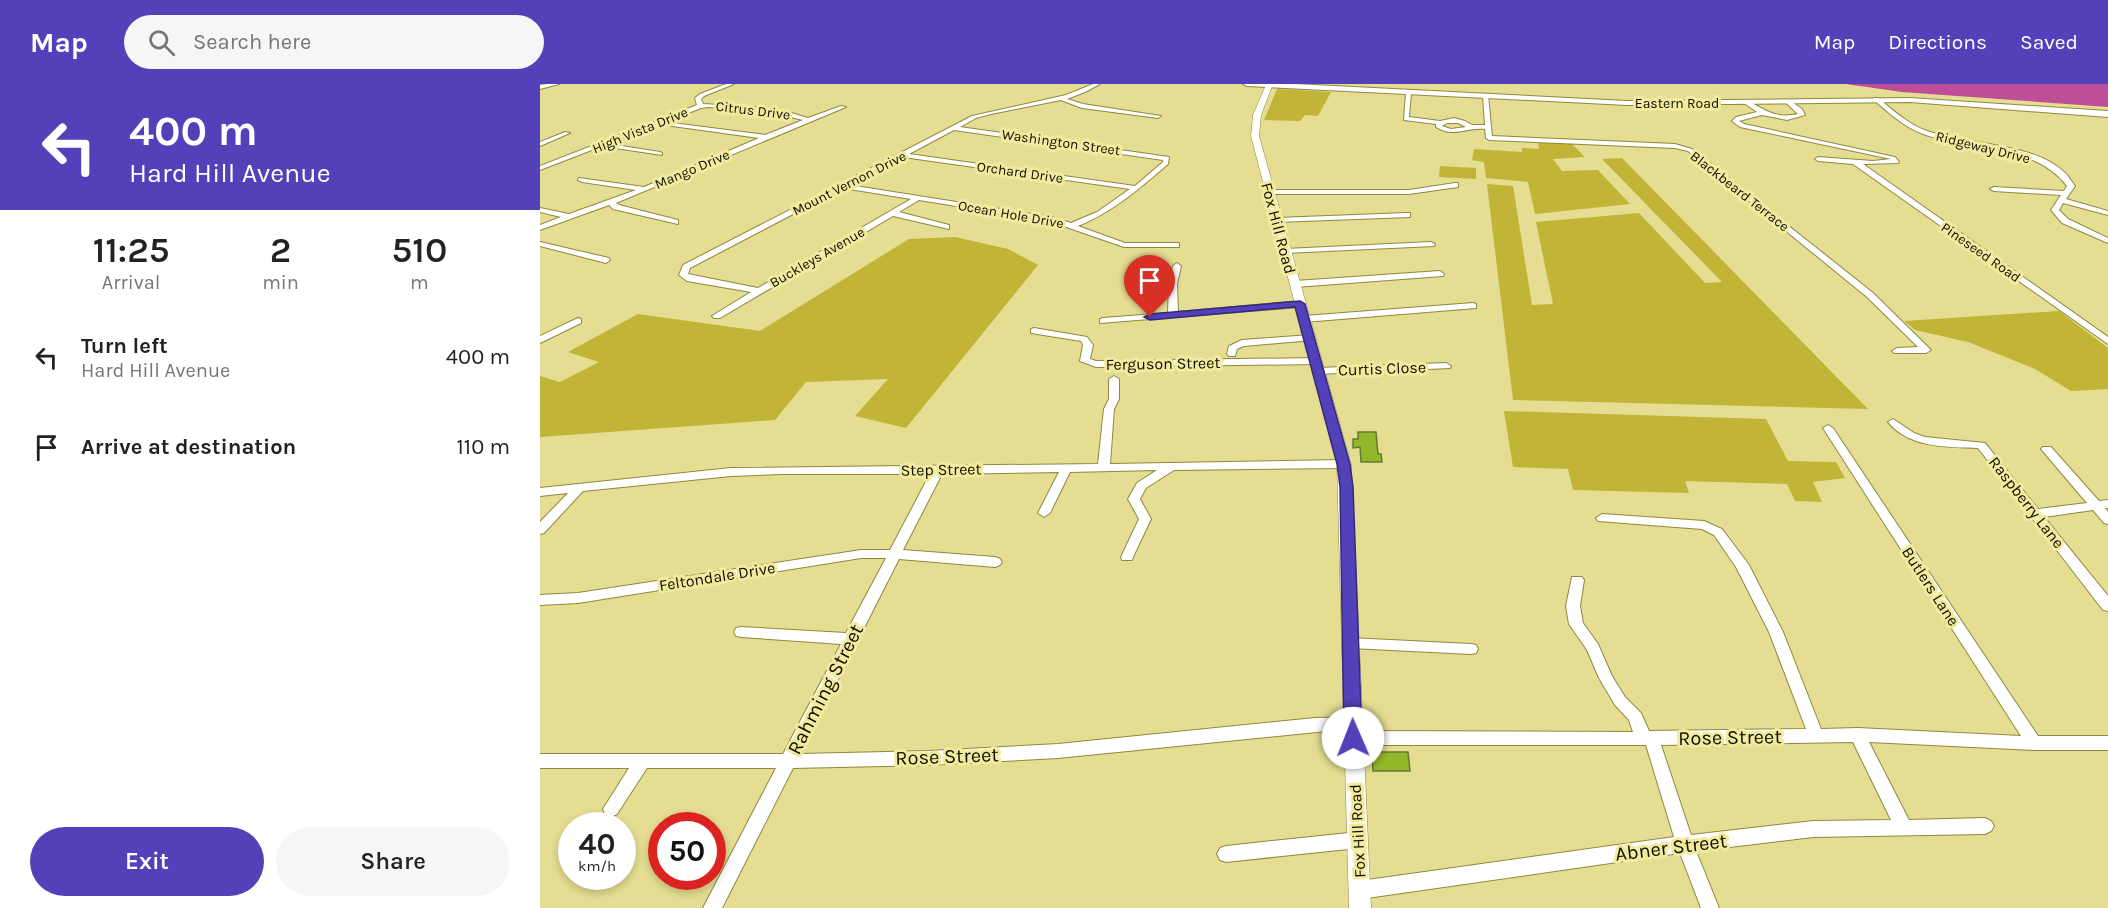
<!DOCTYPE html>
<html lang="en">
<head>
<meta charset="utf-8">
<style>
  body { margin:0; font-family:Karla,sans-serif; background:#f6f6f6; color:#222; height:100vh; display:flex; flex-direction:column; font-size:22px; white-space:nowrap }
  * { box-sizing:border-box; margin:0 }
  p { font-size:20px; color:#767676 }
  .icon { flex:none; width:33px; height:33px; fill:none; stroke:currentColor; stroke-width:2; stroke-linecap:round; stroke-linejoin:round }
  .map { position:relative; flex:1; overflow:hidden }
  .details { display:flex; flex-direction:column; background:#fff; width:540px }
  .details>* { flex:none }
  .guide { background:#5241b9; color:#fff; overflow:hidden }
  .speed { position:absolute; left:18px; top:728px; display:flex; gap:12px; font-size:30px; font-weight:700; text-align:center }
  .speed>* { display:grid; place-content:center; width:78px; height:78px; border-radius:50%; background:#fff; box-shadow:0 3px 9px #0003; line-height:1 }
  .speed small { font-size:15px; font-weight:400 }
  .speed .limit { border:9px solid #d22; background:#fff; color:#111 }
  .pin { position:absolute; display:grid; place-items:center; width:51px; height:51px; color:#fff; margin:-62px -26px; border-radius:50% 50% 50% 0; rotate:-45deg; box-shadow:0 0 6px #0007 }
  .pin .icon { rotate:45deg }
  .me { position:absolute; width:66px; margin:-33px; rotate:359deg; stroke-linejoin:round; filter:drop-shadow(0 0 4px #0008) }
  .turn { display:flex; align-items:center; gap:21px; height:126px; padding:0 30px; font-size:27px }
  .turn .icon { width:78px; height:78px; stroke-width:2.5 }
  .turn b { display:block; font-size:42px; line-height:51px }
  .eta { display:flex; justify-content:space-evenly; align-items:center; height:102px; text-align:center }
  .eta b { font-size:36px; font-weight:600; line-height:42px }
  .primary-button { display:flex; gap:12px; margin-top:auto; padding:12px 30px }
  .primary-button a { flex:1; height:69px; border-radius:36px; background:#5241b9; color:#fff; font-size:24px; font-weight:600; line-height:69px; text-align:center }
  .primary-button a+a { background:#f6f6f6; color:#222 }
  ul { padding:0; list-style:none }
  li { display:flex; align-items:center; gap:18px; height:90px; padding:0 30px }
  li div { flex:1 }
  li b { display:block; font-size:22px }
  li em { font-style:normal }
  header { display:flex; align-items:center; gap:36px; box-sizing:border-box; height:84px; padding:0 30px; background:#5241b9; color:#fff }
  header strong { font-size:28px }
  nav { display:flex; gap:33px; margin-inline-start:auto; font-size:21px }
  .search { width:420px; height:54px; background:#f6f6f6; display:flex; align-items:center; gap:15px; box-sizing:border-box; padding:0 21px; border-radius:33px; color:#767676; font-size:22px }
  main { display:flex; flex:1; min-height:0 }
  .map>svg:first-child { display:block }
</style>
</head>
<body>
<header>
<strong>Map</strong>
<div class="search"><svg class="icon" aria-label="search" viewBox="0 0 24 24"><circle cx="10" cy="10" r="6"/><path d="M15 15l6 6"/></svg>Search here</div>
<nav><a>Map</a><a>Directions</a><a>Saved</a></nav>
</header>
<main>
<section class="details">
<div class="guide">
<div class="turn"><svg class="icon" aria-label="left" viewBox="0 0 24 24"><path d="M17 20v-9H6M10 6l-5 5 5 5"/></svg><div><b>400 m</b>Hard Hill Avenue</div></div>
</div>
<div class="eta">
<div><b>11:25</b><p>Arrival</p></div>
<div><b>2</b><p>min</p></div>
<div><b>510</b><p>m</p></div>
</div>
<ul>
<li><svg class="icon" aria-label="left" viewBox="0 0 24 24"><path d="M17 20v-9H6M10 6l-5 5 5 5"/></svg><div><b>Turn left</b><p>Hard Hill Avenue</p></div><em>400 m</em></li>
<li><svg class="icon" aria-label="arrive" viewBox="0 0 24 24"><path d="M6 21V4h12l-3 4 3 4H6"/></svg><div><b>Arrive at destination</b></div><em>110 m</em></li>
</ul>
<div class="primary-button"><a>Exit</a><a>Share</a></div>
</section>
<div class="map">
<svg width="1568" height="824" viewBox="0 0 1568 824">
  <rect width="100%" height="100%" fill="#e4dd92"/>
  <path fill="#c1b436" d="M737 5H738L791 8 778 32 765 31 760 37 724 36Z
    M998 58 1032 60 1045 73 1013 75 1022 87 1058 86 1090 120 995 130 988 98 946 94 944 78 932 76 934 65 982 68V64L999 65Z
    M1082 74 1328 325 973 316 947 100 973 102 992 221 1013 220 996 138 1099 129 1165 199 1182 198 1062 75Z
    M900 82 936 84V95L899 93Z
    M415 153 468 165 498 181 366 344 315 332 348 295 266 298 235 336 0 353V292L20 298 59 278 28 268 98 230 220 247 369 155Z
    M1519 227 1568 264V305L1531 307 1495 285 1428 258 1375 246 1364 237Z
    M964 327 1226 335 1248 377 1296 378 1305 394 1273 398 1282 418 1255 417 1247 400 1145 397 1149 409 1033 406 1028 385 973 383Z"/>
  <path fill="#bd4e97" d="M1306 0H1568V23L1362 8Z"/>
  <path fill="#93b72a" stroke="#657936" stroke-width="1.5" d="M818 348H836L838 370H841L842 378H821L820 363 813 364V355H818Z
    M832 668H868L870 687H833Z"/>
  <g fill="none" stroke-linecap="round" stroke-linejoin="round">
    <defs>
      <path id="minor" d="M7 0H19L0 5V1Z
        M186 0H194L164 12 161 15 163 20 214 23 245 27 268 34 301 22 306 23 76 119 79 121 138 136V140L73 125 69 121 0 146V141L21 133 0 128V124L29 130 96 106 42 98 38 96 39 94 104 103 219 54 118 40 69 60 120 68 122 69V71L62 62 0 86V82L157 21 155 14 160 10ZM169 23 230 28 263 36 225 51 125 38 161 24Z
        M553 0H560L545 8 527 15 543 20 621 32 618 34 542 24 521 16 451 30 436 34 420 43 629 73 628 80C600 104 573 128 538 142L585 159H639V163H584L509 137 379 116 359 128 409 141V145L353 132 180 234H174L172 232 211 208 147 197 139 191 143 181 432 32 526 11ZM414 46 623 76V78L595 102 369 70ZM363 73 590 105 557 128 531 139 511 133 309 101ZM303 104 371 115 218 204 148 190 150 184Z
        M866 8 871 9 869 33 900 37 914 34 925 37 932 41H945L943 12 948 11 952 52 1135 60 1152 65 1333 209 1391 266 1386 269H1354L1352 267 1357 264 1378 263 1327 213 1148 67 1135 64 949 56 946 54 945 45C927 43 913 54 896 43V40L864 36ZM907 39H918L926 43 911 45 902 42Z
        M1334 14H1338C1353 26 1369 41 1387 47 1427 61 1493 59 1523 87 1528 91 1531 97 1535 102L1526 115 1568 127V131L1523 119 1519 126 1528 135 1568 154V159L1522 139 1511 126 1521 111 1454 107 1450 105 1454 103 1524 107 1527 102C1494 59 1430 67 1383 50 1364 43 1349 29 1334 16Z
        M1206 16C1227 26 1233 35 1258 30L1244 17 1249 16 1262 25 1265 31 1247 36 1222 31 1199 37 1204 40 1355 73 1359 78 1358 79 1323 80 1568 253V260L1313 80 1278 77 1275 75 1278 73 1333 77 1351 75 1200 43 1192 37 1196 33 1217 28 1204 19Z
        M25 48 30 49 0 62V58Z
        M915 99H918V103L869 110H729L725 108 729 106H869Z
        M867 129H870V133L736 138 732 136 736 134Z
        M0 158 69 174 70 176 66 179 0 162Z
        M891 158 895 160 894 162 745 169 741 167 745 165Z
        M637 179 641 182 637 200 638 228 760 217 765 220 760 223 560 239V235L563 234 628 229 629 200 633 182Z
        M900 187 904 190 903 192 755 203 751 200 755 197Z
        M933 219 936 220V224L764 238 759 235 764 232Z
        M38 234 41 235V239L0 259V252Z
        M494 244 547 253 553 261 550 275 556 277 776 274 781 277 776 280 556 283 540 277 543 261 541 257 491 249V245Z
        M770 251 773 252V256L704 262 697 265 695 272H689L687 270 689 262 702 256Z
        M906 279 911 282 910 284 778 290 773 287 778 284Z
        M574 292 579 295V315L574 325 570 380 804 376 810 380 804 384 634 386 606 404 600 415 611 435 593 473 592 476H582L581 473 599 435 588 415 597 399 617 386 530 388 510 429 504 433 498 429 519 388 402 390 363 466 455 473 460 475 462 478 460 481 455 483 359 475 260 670 389 667 518 660 775 634 812 633 817 634 820 639 817 644 518 674 389 681 253 684 182 824H163L236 684H107L77 730 71 733 65 730 63 725 89 684H0V670H243L301 560 201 553 196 552 194 548 196 544 201 543 306 549 346 474H321L38 519 0 521V511L38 509 321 466H350L390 390H241L191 392 43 407 4 449 0 450V438L28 409 0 412V404L191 384 558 380 564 325 569 315V295Z
        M1353 335 1374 349 1385 353 1445 359 1498 425 1547 419 1501 365 1503 363H1511L1559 417 1568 416V424H1565L1568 428V440L1564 439 1553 426 1504 433 1568 512V527L1563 526 1438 364C1407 363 1369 364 1348 338Z
        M1288 341 1293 344 1498 652H1568V666H1494L1329 658 1369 736 1445 734 1451 737 1454 742 1451 747 1445 750 1273 753 1156 767 1179 824H1161L1140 769 820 815 814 812 811 806 814 800 820 797 1134 753 1106 661H813L807 659 805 654 807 649 813 647 1093 648 1089 636 1075 621 1059 594 1047 566 1029 540 1026 522 1032 493H1042L1044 496 1040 522 1043 539 1058 560 1072 592 1085 613 1101 629 1109 647 1266 645 1229 548 1196 483 1174 451 1162 445 1058 437 1056 434 1062 430 1164 437 1182 445 1209 481 1243 548 1281 645 1318 644 1481 652 1283 344ZM1313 658 1351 736 1273 737 1151 751 1121 661Z
        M810 554 931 560 936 561 938 565 936 569 931 570 810 564 805 563 803 559 805 555Z
        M818 748 824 750 827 756 824 762 818 764 686 778 680 776 677 770 680 764 686 762Z"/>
      <path id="major" d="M733 0 721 31 719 52 811 380 831 824H809L797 380 711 52 713 31 726 1Z"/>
      <path id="highway" d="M703 0H755L1087 17 1370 14 1568 27V33L1370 18 1087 21 707 2Z"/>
    </defs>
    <use href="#minor" stroke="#90883e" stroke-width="2"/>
    <use href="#major" stroke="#90883e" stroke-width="1"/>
    <use href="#highway" stroke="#90883e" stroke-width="2"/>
    <use href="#minor" fill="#fff" fill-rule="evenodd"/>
    <use href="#major" fill="#fff" fill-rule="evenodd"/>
    <use href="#highway" fill="#fff" fill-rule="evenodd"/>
  </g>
  <path fill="#5241b9" stroke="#352a78" stroke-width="1.5" d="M760 217 765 220 810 380 813 403 822 654 819 659 813 661 806 659 804 654 800 403 797 380 755 223 610 236 604 233 610 230Z"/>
  <g text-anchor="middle" stroke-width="6" stroke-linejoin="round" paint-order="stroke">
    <g font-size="14" fill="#100e00" stroke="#f2ea9e">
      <text x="1137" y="24">Eastern Road</text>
      <text transform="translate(213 26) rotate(7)" y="5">Citrus Drive</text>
      <text transform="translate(100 46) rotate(-22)" y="5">High Vista Drive</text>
      <text transform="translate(521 58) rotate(8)" y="5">Washington Street</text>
      <text transform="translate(1443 63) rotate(14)" y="5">Ridgeway Drive</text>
      <text transform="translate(152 85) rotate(-23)" y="5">Mango Drive</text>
      <text transform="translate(480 88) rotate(8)" y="5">Orchard Drive</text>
      <text transform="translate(309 99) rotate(-27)" y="5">Mount Vernon Drive</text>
      <text transform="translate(1200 107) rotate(38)" y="5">Blackbeard Terrace</text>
      <text transform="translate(471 130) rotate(10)" y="5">Ocean Hole Drive</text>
      <text transform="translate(1441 168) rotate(35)" y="5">Pineseed Road</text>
      <text transform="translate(277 173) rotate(-30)" y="5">Buckleys Avenue</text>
    </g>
    <g font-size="16" fill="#100e00" stroke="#f2ea9e">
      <text transform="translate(739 144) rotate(75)" y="6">Fox Hill Road</text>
      <text transform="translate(623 279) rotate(-1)" y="6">Ferguson Street</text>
      <text transform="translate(842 284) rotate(-2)" y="6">Curtis Close</text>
      <text transform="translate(401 385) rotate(-1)" y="6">Step Street</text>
      <text transform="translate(1487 418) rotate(52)" y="6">Raspberry Lane</text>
      <text transform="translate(177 492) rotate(-9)" y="6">Feltondale Drive</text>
      <text transform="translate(1391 502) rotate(57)" y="6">Butlers Lane</text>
      <text transform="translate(817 747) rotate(-93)" y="6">Fox Hill Road</text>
    </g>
    <g font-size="20" fill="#100e00" stroke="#f2ea9e">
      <text transform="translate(285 605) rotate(-63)" y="7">Rahming Street</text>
      <text transform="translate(1190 653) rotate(-1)" y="7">Rose Street</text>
      <text transform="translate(407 672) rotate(-2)" y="7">Rose Street</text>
      <text transform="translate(1131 763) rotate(-7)" y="7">Abner Street</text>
    </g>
  </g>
</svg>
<div class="speed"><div>40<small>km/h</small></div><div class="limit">50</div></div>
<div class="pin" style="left:610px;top:233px;background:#d93025"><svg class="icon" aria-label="arrive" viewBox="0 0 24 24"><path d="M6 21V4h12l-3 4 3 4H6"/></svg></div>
<svg class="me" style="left:813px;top:654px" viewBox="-20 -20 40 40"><circle r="19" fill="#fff"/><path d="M0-13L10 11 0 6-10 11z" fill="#5241b9"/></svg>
</div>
</main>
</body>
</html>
